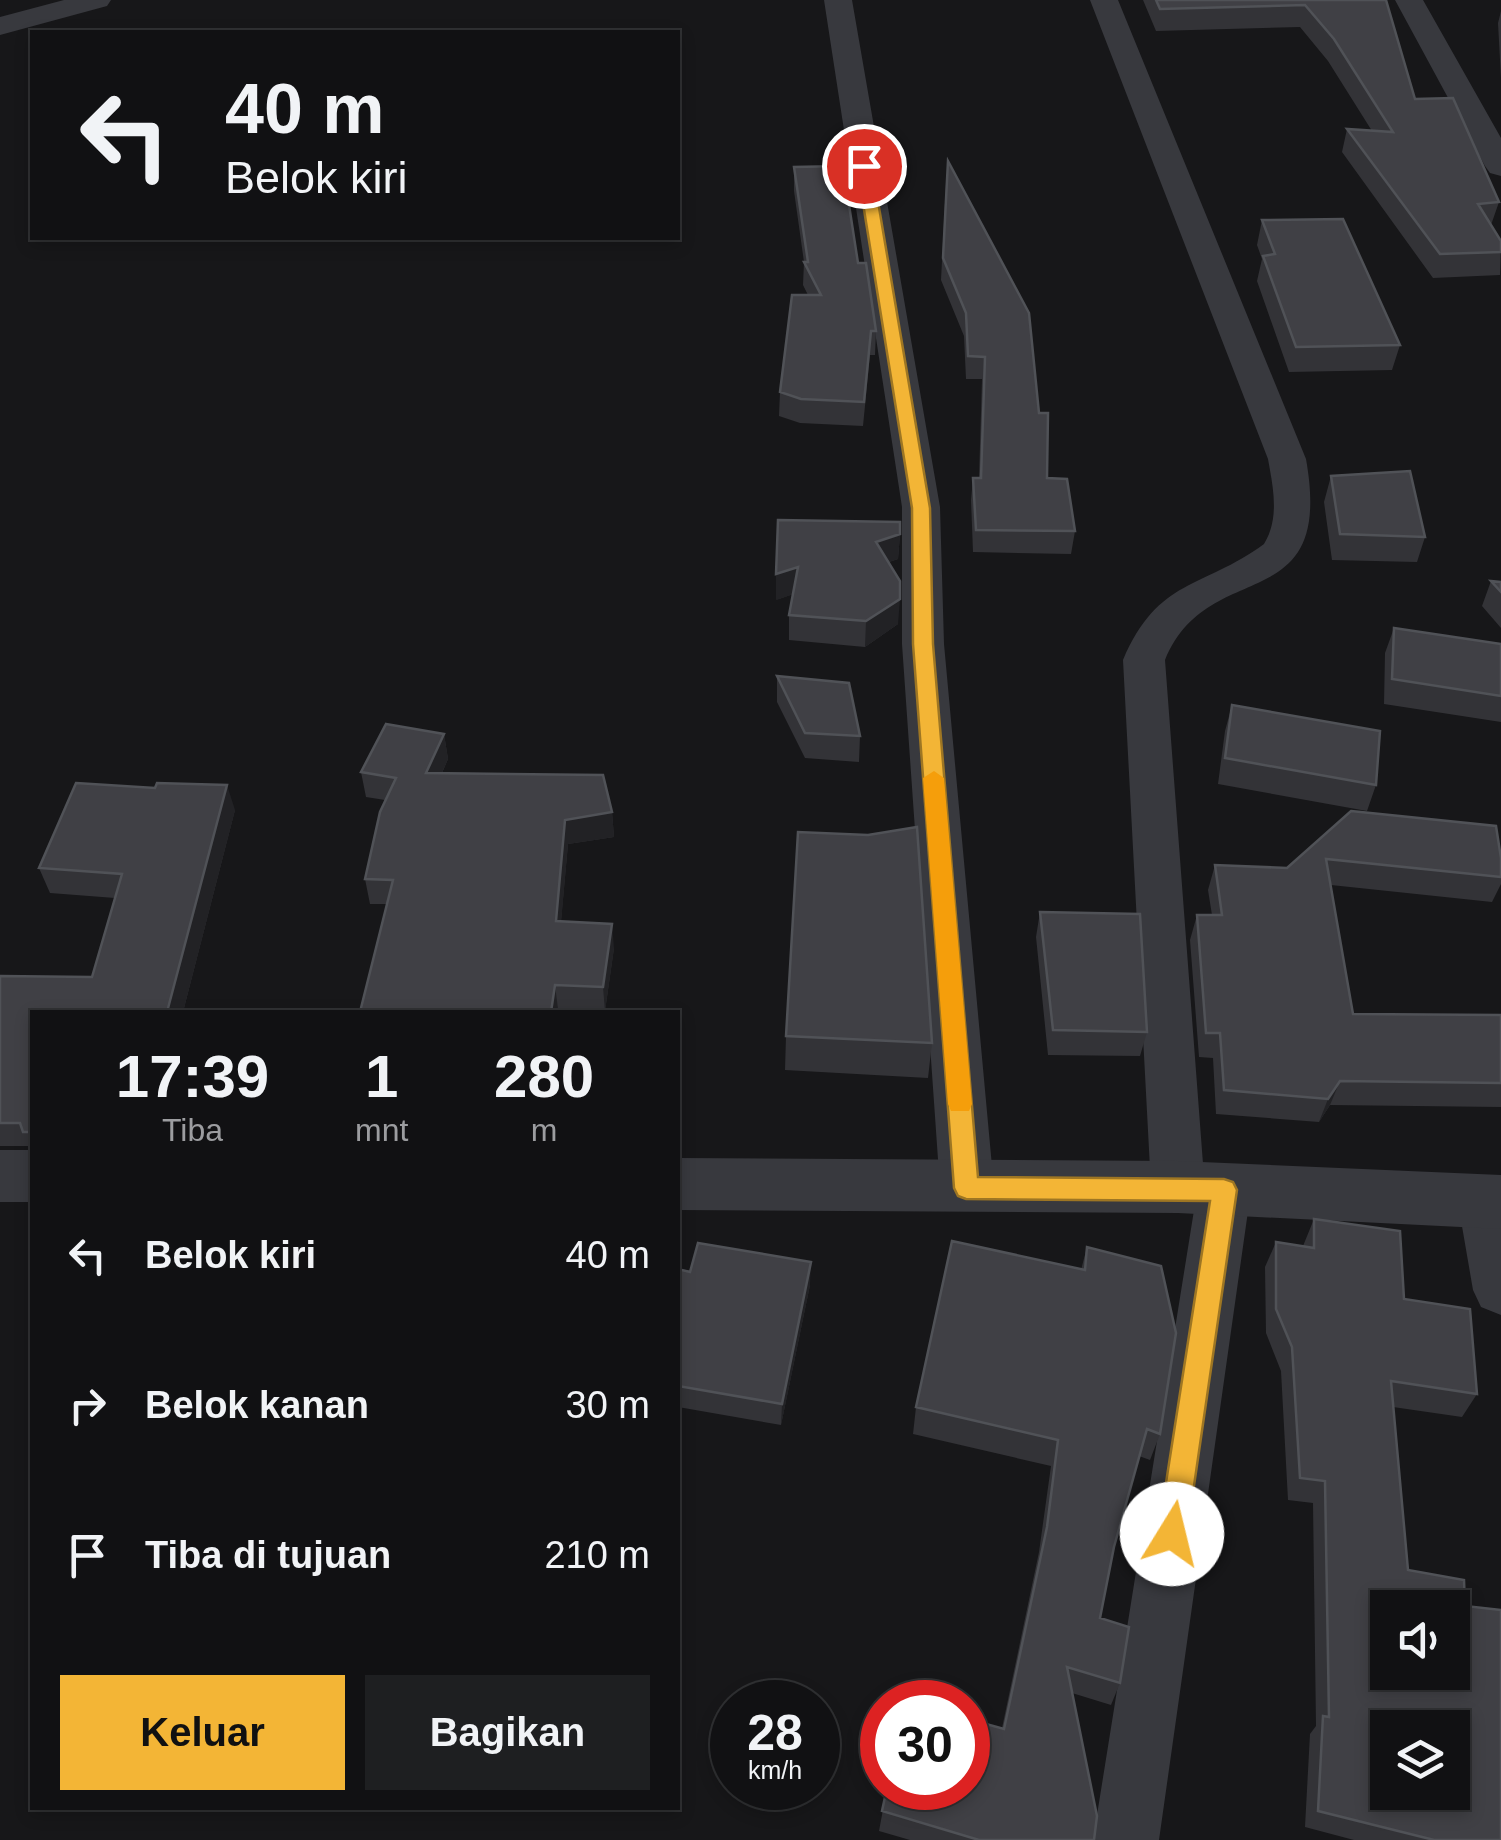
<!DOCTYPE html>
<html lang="id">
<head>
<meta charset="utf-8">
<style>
  body { margin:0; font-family:Helvetica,sans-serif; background:#1e1f21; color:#f1f3f6; height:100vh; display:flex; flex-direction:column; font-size:38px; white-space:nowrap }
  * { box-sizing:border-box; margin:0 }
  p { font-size:32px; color:#9c9da0 }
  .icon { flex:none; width:55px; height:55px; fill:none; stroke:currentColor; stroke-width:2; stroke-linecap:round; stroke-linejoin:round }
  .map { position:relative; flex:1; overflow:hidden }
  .side { position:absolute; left:30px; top:1010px; width:650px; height:800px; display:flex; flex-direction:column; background:#111113; border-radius:0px; box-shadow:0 5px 15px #0003,0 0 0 2px #303133 }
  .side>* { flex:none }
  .top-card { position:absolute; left:30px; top:30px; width:650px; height:210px; border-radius:0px; box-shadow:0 5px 15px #0003,0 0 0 2px #303133; background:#111113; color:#f1f3f6; overflow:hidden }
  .buttons { position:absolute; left:1370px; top:1590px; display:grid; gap:20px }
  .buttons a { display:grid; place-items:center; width:100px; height:100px; border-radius:0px; background:#111113; box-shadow:0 5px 15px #0003,0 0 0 2px #303133; font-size:50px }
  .speed { position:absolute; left:710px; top:1680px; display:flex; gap:20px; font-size:50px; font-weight:700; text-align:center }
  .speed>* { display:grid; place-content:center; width:130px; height:130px; border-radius:50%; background:#111113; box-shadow:0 5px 15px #0003,0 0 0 2px #303133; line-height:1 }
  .speed small { font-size:25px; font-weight:400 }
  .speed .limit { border:15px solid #d22; background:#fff; color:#111 }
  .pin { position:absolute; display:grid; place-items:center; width:85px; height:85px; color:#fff; margin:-42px; border:5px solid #fff; border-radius:50%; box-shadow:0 2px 10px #0007 }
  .me { position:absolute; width:110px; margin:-55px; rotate:9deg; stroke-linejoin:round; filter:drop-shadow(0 0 8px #0008) }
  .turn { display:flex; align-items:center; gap:35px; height:210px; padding:0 30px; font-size:45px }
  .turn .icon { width:130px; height:130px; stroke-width:2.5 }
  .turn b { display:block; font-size:70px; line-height:85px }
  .eta { display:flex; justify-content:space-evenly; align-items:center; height:170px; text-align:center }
  .eta b { font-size:60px; font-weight:600; line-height:70px }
  .action { display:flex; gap:20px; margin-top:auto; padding:20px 30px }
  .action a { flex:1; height:115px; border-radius:0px; background:#f3b536; color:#111; font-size:40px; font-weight:600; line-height:115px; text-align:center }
  .action a+a { background:#1e1f21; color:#f1f3f6 }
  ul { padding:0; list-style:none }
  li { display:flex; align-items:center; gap:30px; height:150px; padding:0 30px }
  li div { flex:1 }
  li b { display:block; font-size:38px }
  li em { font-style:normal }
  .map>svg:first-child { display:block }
</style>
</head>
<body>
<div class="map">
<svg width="1501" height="1840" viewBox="0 0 1501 1840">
  <rect width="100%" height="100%" fill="#171719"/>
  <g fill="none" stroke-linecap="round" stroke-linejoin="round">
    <path fill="#38393e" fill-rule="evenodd" d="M64 0H111L107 6 0 35V17Z
      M824 0H852L940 507 944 644 994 1188 986 1204 967 1211 948 1204 940 1188 902 644V507Z
      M1090 0H1118L1306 459C1335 622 1209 553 1165 660L1204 1177 1224 1167 1243 1174 1251 1190 1159 1840H1093L1195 1204 1178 1210 1159 1203 1151 1187 1123 660C1159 577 1201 590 1264 544 1280 518 1273 487 1268 459Z
      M1395 0H1423L1501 138V176L1490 173 1485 166Z
      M1485 1180 1501 1186V1315L1481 1307 1473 1290 1458 1203 1466 1187Z"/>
    <path fill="#38393e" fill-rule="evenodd" d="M0 1150H32V1202H0Z
      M678 1158 1178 1161 1501 1175V1229L1178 1213 678 1210Z"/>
  </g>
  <path fill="#333337" d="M1143 0H1386L1415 99 1499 202 1491 225 1501 241 1500 275 1433 278 1342 152 1347 129 1372 131 1328 61 1300 27 1156 31Z
    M1501 11V78L1498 23Z
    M794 167 858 263 876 331 875 355H870L863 426 800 423 779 416 780 392 808 295 803 285 804 262 794 191Z
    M946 183 1039 413 1047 478 1075 531 1071 554 973 552 971 500 973 478H979L982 379H966L964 336 941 280Z
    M1262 220 1400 345 1392 370 1289 372 1257 281 1262 259 1257 245Z
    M1331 476 1425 537 1417 562 1332 560 1324 502Z
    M900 534 898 559 889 562 898 624 865 647 789 640V615L793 594 776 600Z
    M1491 581 1501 582V628L1482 606Z
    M1394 628 1501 644V722L1384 704 1385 653Z
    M777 676 860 736 859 762 805 758 777 702Z
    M1232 705 1376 785 1367 811 1218 784 1225 731Z
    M444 734 448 759 442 773 612 812 614 837 568 844 561 921 614 948 605 1011 558 1009 387 904H370L365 879 385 800 366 797 361 772Z
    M235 810 183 1012H32V1149L31 1146H0V976L92 977 115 898 50 893 39 868Z
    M1351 811 1501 858V884L1492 902 1331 885 1353 1014 1501 1015V1107L1330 1105 1319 1122 1216 1114 1213 1058 1199 1057 1190 940 1197 915H1212L1208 890 1215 865 1287 868Z
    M1040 912 1147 1032 1140 1056 1048 1055 1036 937Z
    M786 1036 932 1043 928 1078 785 1070Z
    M1314 1219 1404 1299 1477 1394 1462 1417 1393 1407 1408 1570 1465 1606 1501 1840H1354L1305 1827 1310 1734 1316 1726 1313 1503 1288 1500 1281 1371 1266 1333 1265 1267 1276 1242 1303 1246Z
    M1087 1247 1160 1434 1150 1460 1139 1456 1114 1547 1100 1618 1120 1683 1111 1705 1072 1693 1094 1840H910L879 1831 887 1788 1002 1728 1039 1552 1051 1466 913 1434 916 1407 1081 1270Z
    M678 1269 810 1285 781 1425 678 1407Z"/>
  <path fill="#222225" d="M900 534 898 559 874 567 876 542Z
    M798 567 797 593 776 600V574Z
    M900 599 898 624 865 647 866 621Z
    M444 734 448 759 431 797 426 773Z
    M227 785 235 810 183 1012H167Z
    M612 812 614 837 568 844 559 945 556 921 565 820Z
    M612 924 614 948 605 1011 603 987Z
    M555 985 558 1009V1012H551Z
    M1340 1081 1330 1105 1319 1122 1328 1099Z
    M811 1262 810 1285 781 1425 782 1404Z"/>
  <path fill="#404045" stroke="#505257" stroke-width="2.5" fill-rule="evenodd" d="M1156 0H1386L1415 99 1453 98 1499 202 1478 204 1501 241V252L1440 254 1347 129 1393 132 1334 39 1305 5 1160 9Z
    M948 161 1029 313 1039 413H1048L1047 478 1067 479 1075 531 976 530 973 478H981L985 357 968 356 966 313 943 258Z
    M843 166 858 263H866L876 331H871L864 402 801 399 780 392 792 295H821L804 262H808L794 167Z
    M1343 219 1400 345 1296 347 1263 256 1275 254 1262 220Z
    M1410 471 1425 537 1340 534 1331 476Z
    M778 520 900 522V534L876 542 900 581V599L866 621 789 615 798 567 776 574Z
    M1491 581 1501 582V592Z
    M1394 628 1501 644V696L1392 679Z
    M777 676 849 683 860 736 805 733Z
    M1232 705 1380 731 1376 785 1225 758Z
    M386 724 444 734 426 773 603 775 612 812 565 820 556 921 612 924 603 987 555 985 551 1012H360L393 880 365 879 380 812 396 778 361 772Z
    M76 783 155 788 157 783 227 785 167 1012H32V1132H23L20 1123H0V976L92 977 122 874 39 868Z
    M1351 811 1496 826 1501 858V877L1326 859 1353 1014 1501 1015V1083L1340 1081 1328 1099 1224 1090 1220 1033H1206L1197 915H1222L1215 865 1287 868Z
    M917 827 932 1043 786 1036 798 832 868 835Z
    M1040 912 1140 914 1147 1032 1053 1030Z
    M1314 1219 1400 1231 1404 1299 1470 1309 1477 1394 1391 1381 1408 1570 1464 1580 1465 1606 1501 1610V1840H1434L1318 1811 1323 1716 1329 1717 1325 1481 1300 1478 1292 1347 1276 1309V1242L1314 1248ZM1388 1608H1452V1672H1388ZM1388 1728H1452V1792H1388Z
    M952 1241 1085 1270 1087 1247 1161 1266 1176 1333 1160 1434 1147 1429 1114 1547 1100 1618 1129 1627 1120 1683 1067 1667 1097 1816 1094 1840H979L882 1811 887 1788H968V1719L1004 1729 1047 1527 1058 1440 916 1407Z
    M698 1243 811 1262 782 1404 678 1386V1269L690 1272Z"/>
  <path fill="#f3b536" stroke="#9e7623" stroke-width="2.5" d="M864 162 872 166 930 508 933 644 978 1177 1224 1179 1233 1182 1237 1190 1187 1534 1182 1544 1172 1548 1162 1544 1158 1534 1210 1201 966 1199 958 1196 954 1188 913 644 912 508 857 166Z"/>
  <path fill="#f59e0b" d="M934 771 944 778 972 1104 969 1111H951L948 1104 923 778Z"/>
</svg>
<div class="buttons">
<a><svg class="icon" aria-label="sound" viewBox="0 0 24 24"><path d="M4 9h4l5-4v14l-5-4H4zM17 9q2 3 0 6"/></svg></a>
<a><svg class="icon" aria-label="layers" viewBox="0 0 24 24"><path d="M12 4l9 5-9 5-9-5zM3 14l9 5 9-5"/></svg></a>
</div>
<div class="speed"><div>28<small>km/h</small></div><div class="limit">30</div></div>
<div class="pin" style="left:864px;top:166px;background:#d93025"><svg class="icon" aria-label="arrive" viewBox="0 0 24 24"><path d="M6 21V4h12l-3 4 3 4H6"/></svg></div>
<svg class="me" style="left:1172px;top:1534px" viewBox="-20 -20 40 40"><circle r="19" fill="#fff"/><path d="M0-13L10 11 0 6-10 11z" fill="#f3b536"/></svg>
<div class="top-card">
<div class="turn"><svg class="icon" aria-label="left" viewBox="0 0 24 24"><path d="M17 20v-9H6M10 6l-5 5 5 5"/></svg><div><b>40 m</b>Belok kiri</div></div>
</div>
<section class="side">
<div class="eta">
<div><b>17:39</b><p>Tiba</p></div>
<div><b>1</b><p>mnt</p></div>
<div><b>280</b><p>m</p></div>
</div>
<ul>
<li><svg class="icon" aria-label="left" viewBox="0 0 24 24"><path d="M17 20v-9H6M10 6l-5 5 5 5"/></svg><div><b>Belok kiri</b></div><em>40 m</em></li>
<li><svg class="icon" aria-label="right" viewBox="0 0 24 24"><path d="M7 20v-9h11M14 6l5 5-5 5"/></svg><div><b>Belok kanan</b></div><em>30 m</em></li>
<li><svg class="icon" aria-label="arrive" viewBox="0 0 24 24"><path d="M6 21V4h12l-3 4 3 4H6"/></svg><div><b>Tiba di tujuan</b></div><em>210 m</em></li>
</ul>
<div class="action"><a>Keluar</a><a>Bagikan</a></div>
</section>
</div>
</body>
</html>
